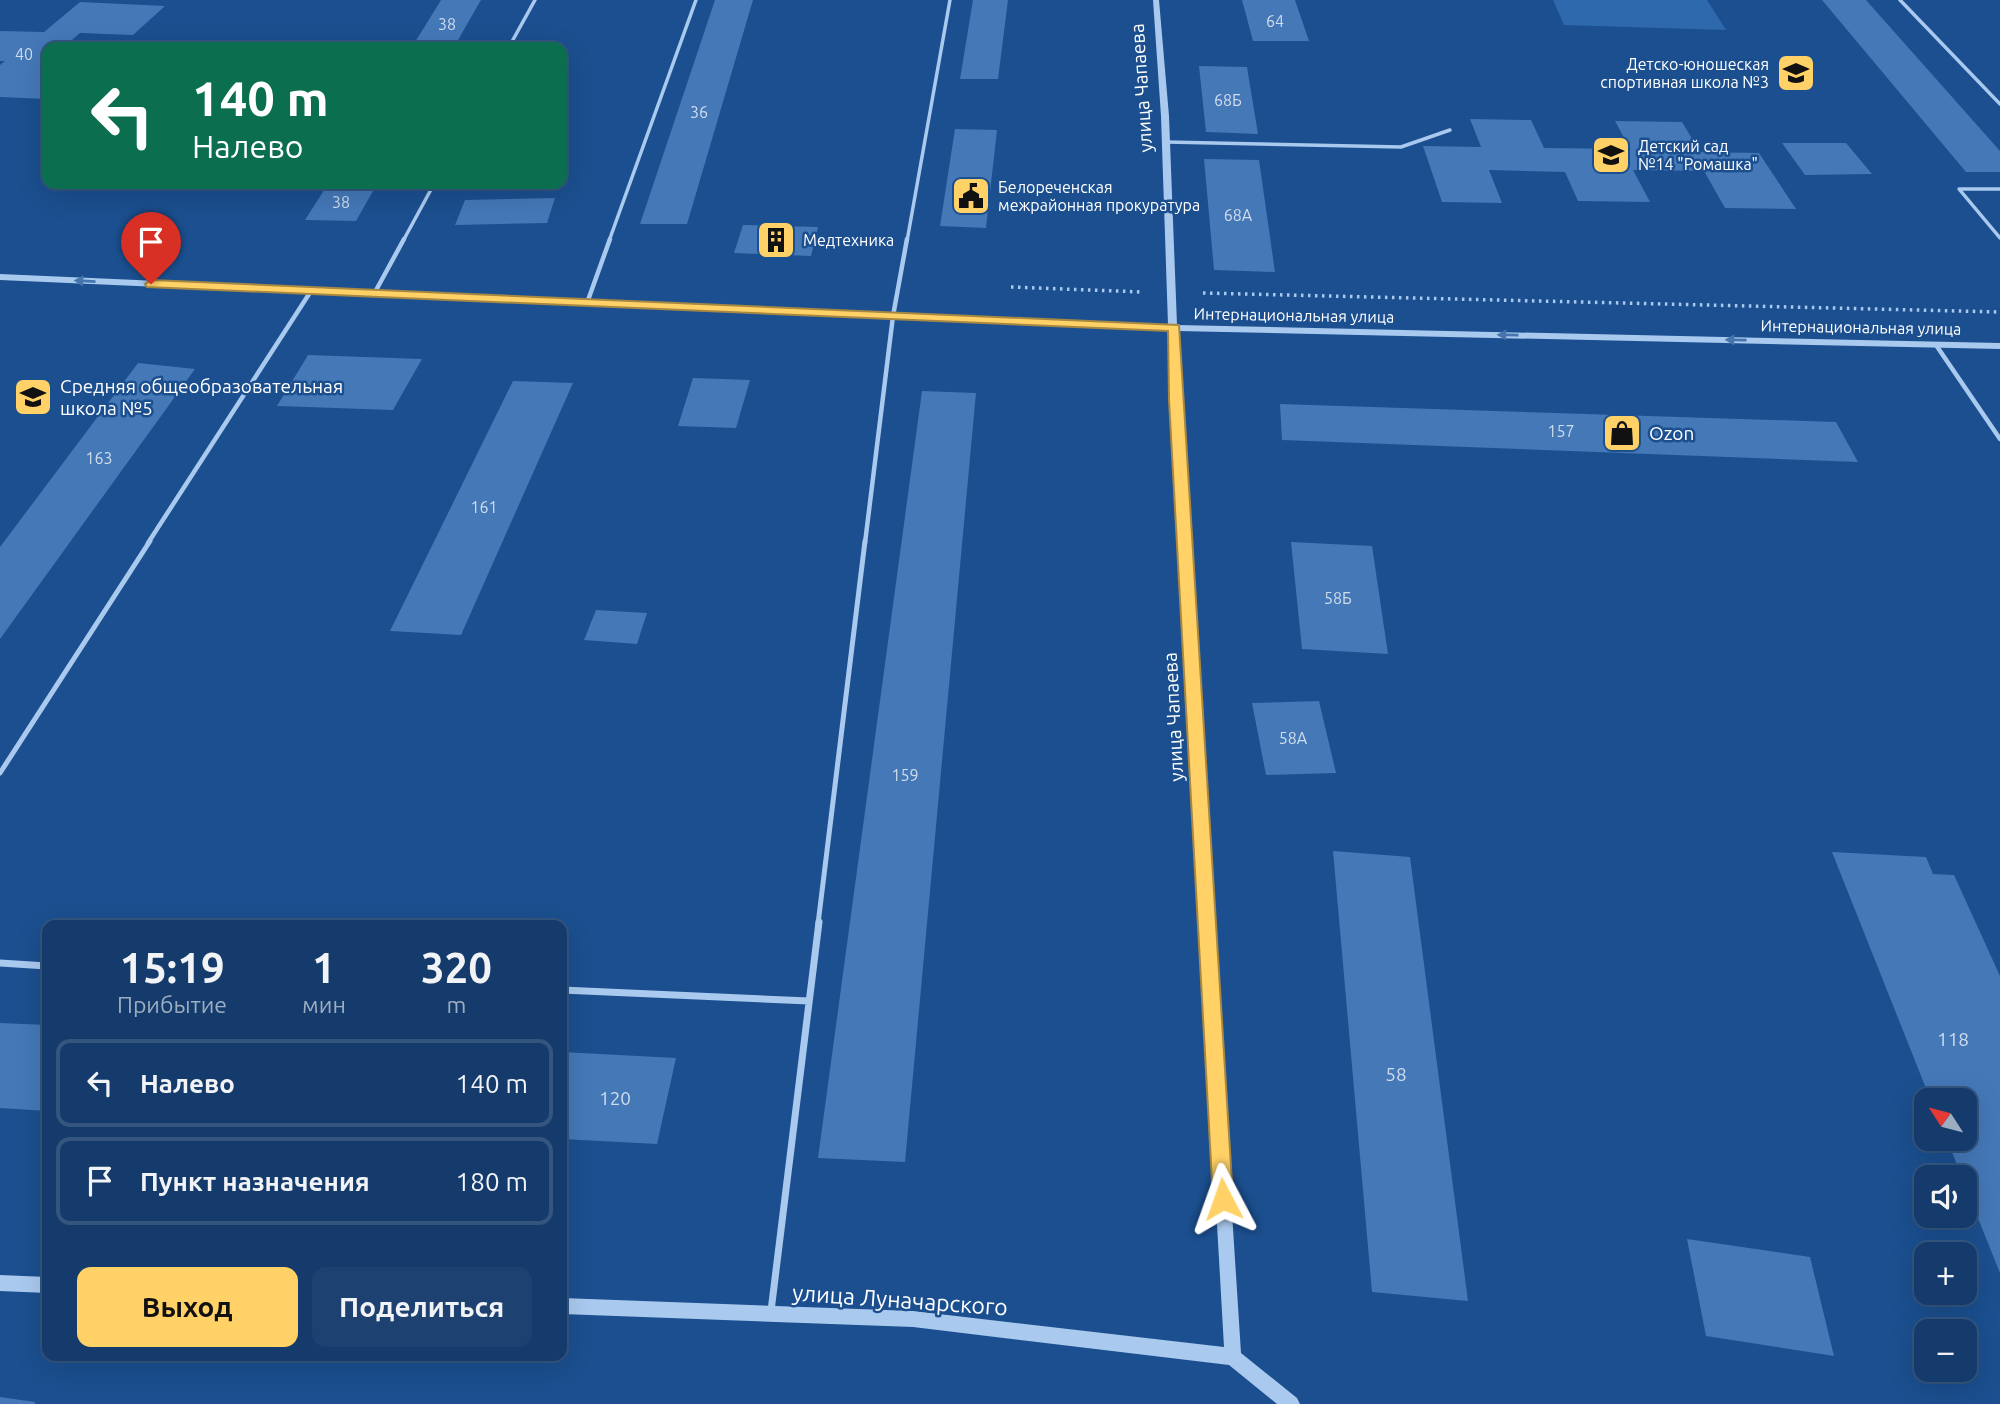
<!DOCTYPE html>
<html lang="ru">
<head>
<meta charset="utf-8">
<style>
  body { margin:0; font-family:Ubuntu,sans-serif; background:#1d4271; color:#f1f3f6; height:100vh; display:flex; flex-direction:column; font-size:26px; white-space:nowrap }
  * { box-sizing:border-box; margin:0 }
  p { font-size:23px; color:#9dadc1 }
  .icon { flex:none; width:38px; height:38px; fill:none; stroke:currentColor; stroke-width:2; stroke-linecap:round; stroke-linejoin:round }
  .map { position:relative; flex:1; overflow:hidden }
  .side { position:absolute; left:42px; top:920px; width:525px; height:441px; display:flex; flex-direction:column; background:#143b6b; border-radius:14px; box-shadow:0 7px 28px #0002,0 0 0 2px #33557e }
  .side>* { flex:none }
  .hud { position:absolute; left:42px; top:42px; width:525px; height:147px; border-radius:14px; box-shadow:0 7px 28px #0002,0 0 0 2px #33557e; background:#0b6e4f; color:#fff; overflow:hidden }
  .needle { width:46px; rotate:306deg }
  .fabs { position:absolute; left:1914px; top:1088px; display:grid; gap:14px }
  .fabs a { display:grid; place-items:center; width:63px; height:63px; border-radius:14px; background:#143b6b; box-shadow:0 7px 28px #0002,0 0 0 2px #33557e; font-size:35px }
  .pin { position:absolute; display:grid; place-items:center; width:60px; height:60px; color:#fff; margin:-72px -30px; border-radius:50% 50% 50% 0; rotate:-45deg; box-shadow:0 0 7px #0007 }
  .pin .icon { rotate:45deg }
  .me { position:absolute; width:77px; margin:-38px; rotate:356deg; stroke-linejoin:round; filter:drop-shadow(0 0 5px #0008) }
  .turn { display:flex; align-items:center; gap:24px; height:147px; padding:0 35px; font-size:32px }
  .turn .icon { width:91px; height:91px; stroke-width:2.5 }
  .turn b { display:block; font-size:49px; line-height:60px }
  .eta { display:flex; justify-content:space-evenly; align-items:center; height:119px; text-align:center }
  .eta b { font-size:42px; font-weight:600; line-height:49px }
  .button { display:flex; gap:14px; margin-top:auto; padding:14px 35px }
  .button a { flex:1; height:80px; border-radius:14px; background:#ffd166; color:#111; font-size:28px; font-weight:600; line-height:80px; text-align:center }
  .button a+a { background:#1d4271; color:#f1f3f6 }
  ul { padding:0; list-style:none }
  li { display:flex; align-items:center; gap:21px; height:88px; margin:0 14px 10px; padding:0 21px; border:4px solid #33557e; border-radius:14px }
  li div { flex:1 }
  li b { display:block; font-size:26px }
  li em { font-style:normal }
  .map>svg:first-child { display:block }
</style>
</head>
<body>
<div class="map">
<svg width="2000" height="1404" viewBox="0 0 2000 1404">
  <rect width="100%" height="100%" fill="#1b4f8f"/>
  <path fill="#2e69ad" d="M1553 0H1707L1726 30 1564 25Z"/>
  <path fill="#4478b7" d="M441 0H481L454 47H412Z
    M715 0H753L687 224H640Z
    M973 0H1008L998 79H960Z
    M1242 0H1295L1309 41H1253Z
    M1822 0H1866L2000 151V172H1966Z
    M80 2 165 6 133 35 80 33 64 47H47V62L42 67H47V99L0 97V65L5 61H0V31L44 32Z
    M1199 66 1247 67 1258 134 1206 132Z
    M1470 119 1531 120 1544 148 1630 149 1615 121 1682 122 1700 152 1759 153 1796 209 1725 208 1704 171 1633 170 1650 202 1578 201 1565 172 1489 170 1502 203 1442 202 1423 146 1481 147Z
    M955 129 997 130 986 228 940 226Z
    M1782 143H1846L1872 174 1805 175Z
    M1204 159 1259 160 1275 272 1214 270Z
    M328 184H377L356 221 305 220Z
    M555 198 547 223 455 225 465 200Z
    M743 225 818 227 811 256 734 253Z
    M308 355 422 359 393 410 277 406Z
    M138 363 195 369 0 639V547Z
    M693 378 750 380 736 428 678 426Z
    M513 381 573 383 461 635 390 631Z
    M922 391 976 393 905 1162 818 1158Z
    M1280 404 1836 422 1858 462 1282 440Z
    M1291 542 1372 546 1388 654 1302 649Z
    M596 610 647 613 637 644 584 640Z
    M1319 701 1336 773 1266 775 1252 703Z
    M1333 851 1410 857 1468 1301 1372 1292Z
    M1832 852 1926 857 1933 874 1954 875 2000 976V1273L1965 1186V1178H1962L1947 1139H1965V1101H1931Z
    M0 1023 47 1025V1111L0 1108Z
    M562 1052 676 1058 657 1144 562 1139Z
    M1687 1239 1810 1257 1834 1356 1706 1336Z
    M0 1397 35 1402V1404H0Z"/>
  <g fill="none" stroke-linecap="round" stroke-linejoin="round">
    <path stroke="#a9c9ee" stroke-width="3.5" stroke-dasharray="2.5 4.5" stroke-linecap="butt" d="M1011 287 1142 292
      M1203 293 2000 312"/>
    <path stroke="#a9c9ee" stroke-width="3.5" d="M1900 0 2000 104
      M509 47 535 0
      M1166 142 1401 147 1450 130
      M2000 189H1959L2000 238
      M403 241 434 184
      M609 241 696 0
      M907 241 950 0"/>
    <path stroke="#a9c9ee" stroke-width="4.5" d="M374 294 404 239
      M587 303 610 239
      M1936 345 2000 439
      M148 543 311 291
      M865 543 893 316 907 239"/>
    <path stroke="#a9c9ee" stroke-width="5" d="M0 773 150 541
      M818 924 865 541"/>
    <path stroke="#a9c9ee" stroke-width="7" d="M0 963 47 966
      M562 990 809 1001
      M771 1311 819 922"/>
    <path fill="#a9c9ee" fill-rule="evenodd" d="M1153 0H1159L1169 116 1177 325 2000 343V349L1177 331 1180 400 1241 1353 1297 1398 1300 1404H1277L1229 1365 913 1327 562 1314V1298L913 1311 1224 1347 1170 400 1168 331 0 280V274L1168 325 1161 116Z
      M0 1275 47 1277V1293L0 1291Z"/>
  </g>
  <defs><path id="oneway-solid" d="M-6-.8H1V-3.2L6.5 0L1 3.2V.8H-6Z" transform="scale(1.75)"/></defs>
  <g fill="#4674ac">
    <use href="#oneway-solid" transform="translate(85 281) rotate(-177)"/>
    <use href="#oneway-solid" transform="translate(1508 335) rotate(-179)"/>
    <use href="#oneway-solid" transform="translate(1736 340) rotate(-179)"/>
  </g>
  <path fill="#ffd166" stroke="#a68842" stroke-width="2" d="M151 280 1179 325 1233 1199 1230 1206 1223 1210 1216 1206 1213 1199 1169 400 1168 331 147 287 145 284Z"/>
  <defs>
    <symbol id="school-square" viewBox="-11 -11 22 22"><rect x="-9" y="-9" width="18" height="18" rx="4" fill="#ffd166" stroke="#1b4f8f"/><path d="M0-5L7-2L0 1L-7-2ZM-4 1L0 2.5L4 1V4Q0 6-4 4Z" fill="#111"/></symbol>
    <symbol id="civic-square" viewBox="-11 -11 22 22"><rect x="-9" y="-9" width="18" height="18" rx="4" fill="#ffd166" stroke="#1b4f8f"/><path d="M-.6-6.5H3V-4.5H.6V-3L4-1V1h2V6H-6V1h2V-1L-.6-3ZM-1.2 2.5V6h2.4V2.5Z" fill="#111"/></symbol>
    <symbol id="building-square" viewBox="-11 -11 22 22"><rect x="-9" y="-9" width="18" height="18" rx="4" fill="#ffd166" stroke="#1b4f8f"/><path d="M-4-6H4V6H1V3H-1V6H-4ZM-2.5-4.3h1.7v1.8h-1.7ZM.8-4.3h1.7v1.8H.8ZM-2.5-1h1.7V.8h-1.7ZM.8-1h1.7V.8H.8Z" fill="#111"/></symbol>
    <symbol id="shop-square" viewBox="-11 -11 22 22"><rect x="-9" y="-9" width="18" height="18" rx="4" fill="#ffd166" stroke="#1b4f8f"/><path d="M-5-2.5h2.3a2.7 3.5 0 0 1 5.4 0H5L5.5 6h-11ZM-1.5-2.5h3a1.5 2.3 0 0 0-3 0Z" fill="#111"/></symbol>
  </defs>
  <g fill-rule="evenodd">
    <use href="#school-square" x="1774" y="51" width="44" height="44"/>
    <use href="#school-square" x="1589" y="133" width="44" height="44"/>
    <use href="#civic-square" x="949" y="174" width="44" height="44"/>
    <use href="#building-square" x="754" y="218" width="44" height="44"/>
    <use href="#school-square" x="11" y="375" width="44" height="44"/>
    <use href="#shop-square" x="1600" y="411" width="44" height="44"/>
  </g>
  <g text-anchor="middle" stroke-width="5" stroke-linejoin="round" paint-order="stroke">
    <g font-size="16" fill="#d0dded">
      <text x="1275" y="27">64</text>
      <text x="447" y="30">38</text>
      <text x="24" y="60">40</text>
      <text x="1228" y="106">68Б</text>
      <text x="699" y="118">36</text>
      <text x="341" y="208">38</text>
      <text x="1238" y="221">68А</text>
      <text x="1561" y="437">157</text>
      <text x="99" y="464">163</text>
      <text x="484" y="513">161</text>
      <text x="1338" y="604">58Б</text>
      <text x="1293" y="744">58А</text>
      <text x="905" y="781">159</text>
    </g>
    <g font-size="16" fill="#fff" stroke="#1b4f8f" text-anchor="start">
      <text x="1769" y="70" text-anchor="end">Детско-юношеская<tspan x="1769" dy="18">спортивная школа №3</tspan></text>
      <text x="1638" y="152">Детский сад<tspan x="1638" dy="18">№14 "Ромашка"</tspan></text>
      <text x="998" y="193">Белореченская<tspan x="998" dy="18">межрайонная прокуратура</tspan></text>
      <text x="803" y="246">Медтехника</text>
    </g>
    <g font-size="16" fill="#fff" stroke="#1b4f8f">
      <text transform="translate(1294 315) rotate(1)" y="6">Интернациональная улица</text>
      <text transform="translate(1861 327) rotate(1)" y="6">Интернациональная улица</text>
    </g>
    <g font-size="19" fill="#fff" stroke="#1b4f8f">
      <text transform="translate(1141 88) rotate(-94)" y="7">улица Чапаева</text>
      <text transform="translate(1173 717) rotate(-93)" y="7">улица Чапаева</text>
    </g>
    <g font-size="19" fill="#fff" stroke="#1b4f8f" text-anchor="start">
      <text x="60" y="393">Средняя общеобразовательная<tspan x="60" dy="22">школа №5</tspan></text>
      <text x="1649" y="440">Ozon</text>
    </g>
    <g font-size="19" fill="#d0dded">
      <text x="1953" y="1046">118</text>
      <text x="1396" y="1081">58</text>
      <text x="615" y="1105">120</text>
    </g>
    <g font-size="23" fill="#fff" stroke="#1b4f8f">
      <text transform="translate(900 1300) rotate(4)" y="8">улица Луначарского</text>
    </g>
  </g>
</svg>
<div class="fabs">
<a><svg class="needle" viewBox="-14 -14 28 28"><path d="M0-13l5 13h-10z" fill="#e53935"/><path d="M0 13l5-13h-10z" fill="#9dadc1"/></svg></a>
<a><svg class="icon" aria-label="sound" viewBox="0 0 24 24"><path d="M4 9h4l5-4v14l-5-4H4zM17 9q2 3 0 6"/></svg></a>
<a>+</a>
<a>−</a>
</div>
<div class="pin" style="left:151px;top:284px;background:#d93025"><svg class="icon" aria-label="arrive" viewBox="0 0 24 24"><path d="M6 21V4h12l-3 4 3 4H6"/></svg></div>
<svg class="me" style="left:1223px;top:1199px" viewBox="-20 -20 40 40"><path d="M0-17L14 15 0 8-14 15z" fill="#ffd166" stroke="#fff" stroke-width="4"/></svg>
<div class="hud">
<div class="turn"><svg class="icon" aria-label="left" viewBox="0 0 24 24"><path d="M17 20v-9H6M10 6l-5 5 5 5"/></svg><div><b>140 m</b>Налево</div></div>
</div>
<section class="side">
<div class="eta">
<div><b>15:19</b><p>Прибытие</p></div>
<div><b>1</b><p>мин</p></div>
<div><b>320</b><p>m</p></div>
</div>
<ul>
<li><svg class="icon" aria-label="left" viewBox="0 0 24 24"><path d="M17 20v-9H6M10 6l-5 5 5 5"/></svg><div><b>Налево</b></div><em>140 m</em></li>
<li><svg class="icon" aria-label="arrive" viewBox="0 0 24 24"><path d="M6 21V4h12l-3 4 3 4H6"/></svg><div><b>Пункт назначения</b></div><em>180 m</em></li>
</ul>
<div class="button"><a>Выход</a><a>Поделиться</a></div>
</section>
</div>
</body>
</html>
